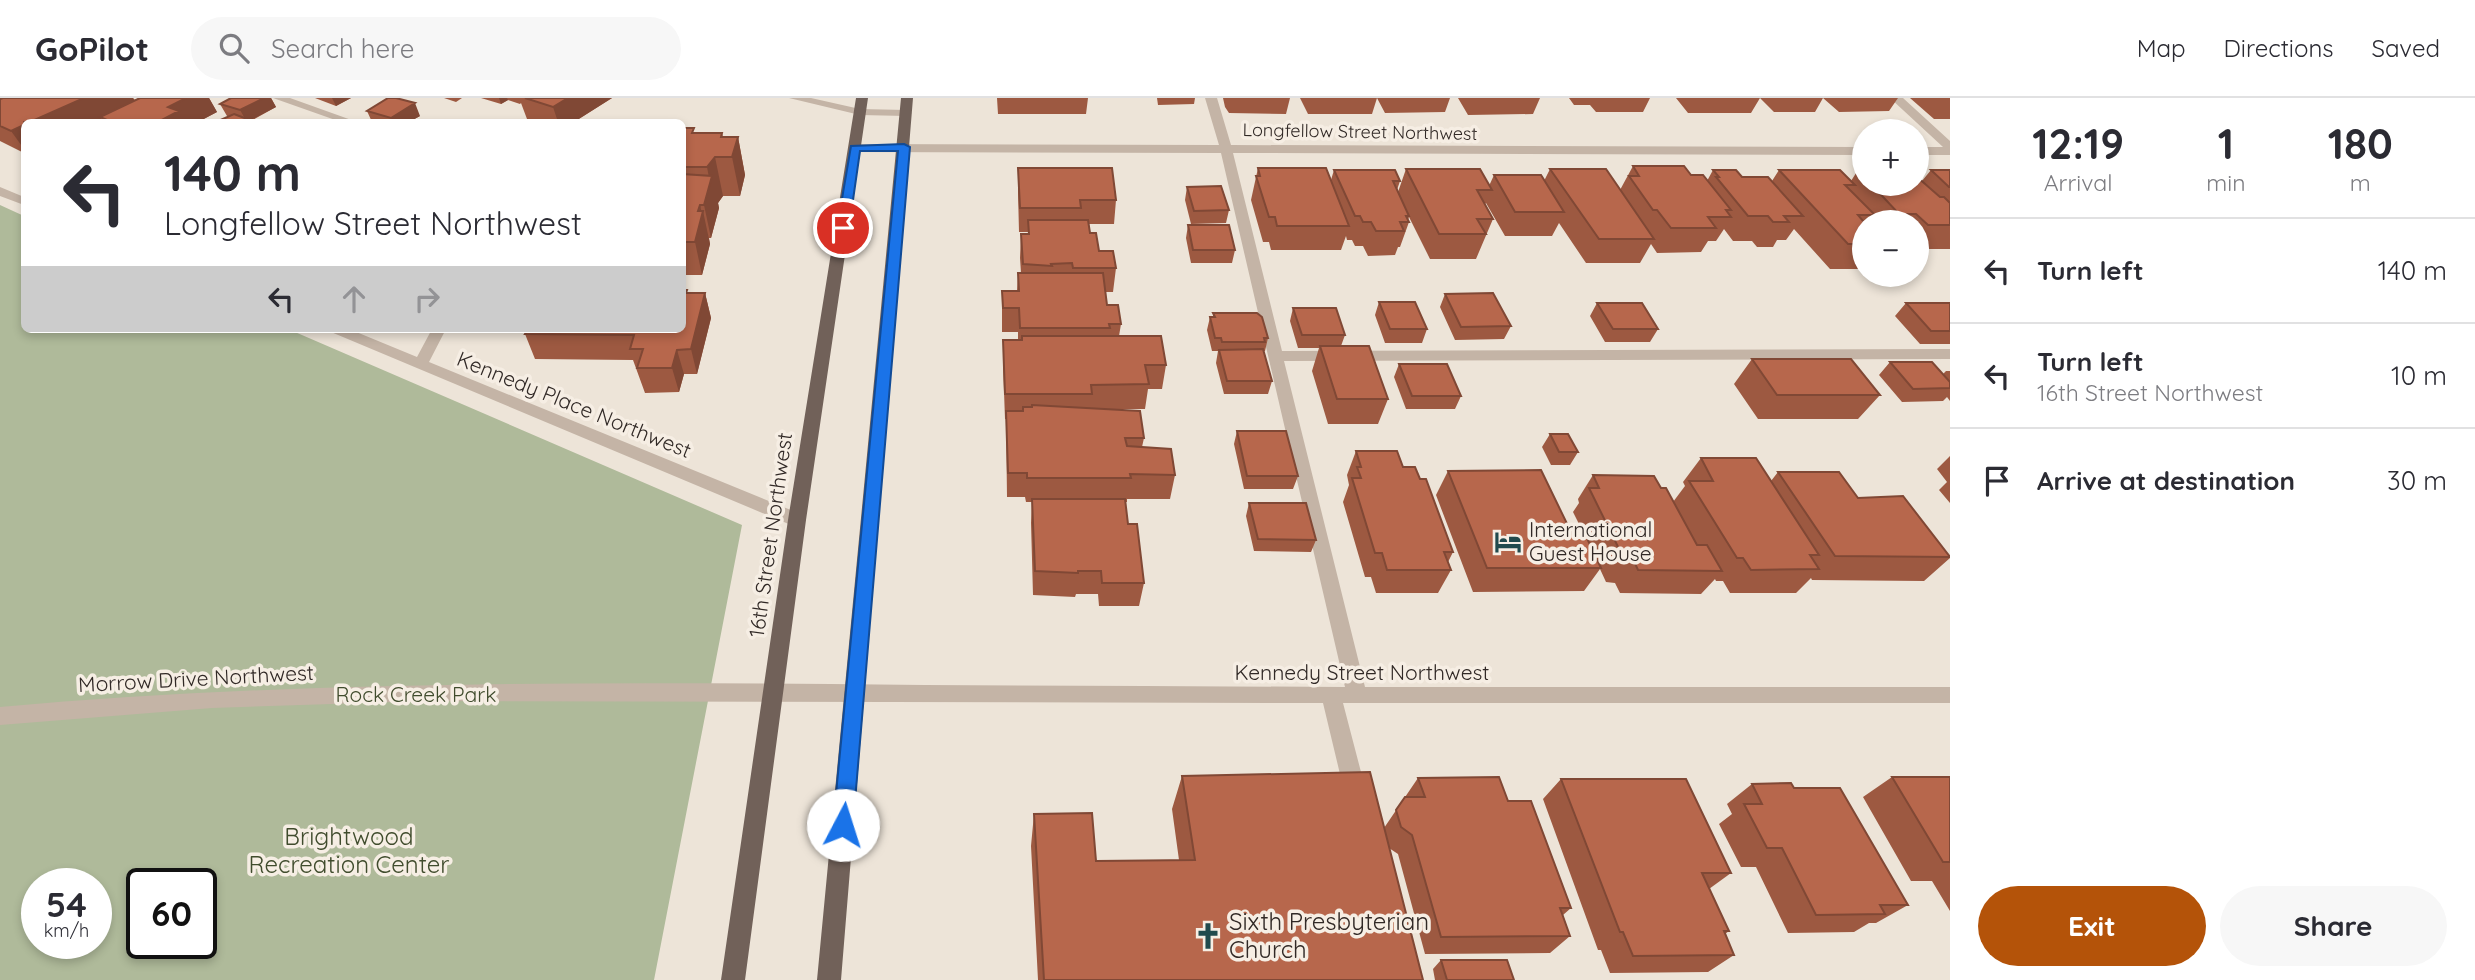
<!DOCTYPE html>
<html lang="en">
<head>
<meta charset="utf-8">
<style>
  body { margin:0; font-family:Quicksand,sans-serif; background:#f7f7f7; color:#2b2b33; height:100vh; display:flex; flex-direction:column; font-size:26px; white-space:nowrap }
  * { box-sizing:border-box; margin:0 }
  p { font-size:23px; color:#7c7c81 }
  .icon { flex:none; width:38px; height:38px; fill:none; stroke:currentColor; stroke-width:2; stroke-linecap:round; stroke-linejoin:round }
  .map { position:relative; flex:1; overflow:hidden }
  .details { display:flex; flex-direction:column; background:#fff; width:525px }
  .details>* { flex:none }
  .top-card { position:absolute; left:21px; top:21px; width:665px; height:214px; border-radius:10px; box-shadow:0 4px 10px #0003; background:#fff; color:#2b2b33; overflow:hidden }
  .buttons { position:absolute; left:1852px; top:21px; display:grid; gap:14px }
  .buttons a { display:grid; place-items:center; width:77px; height:77px; border-radius:50%; background:#fff; box-shadow:0 4px 10px #0003; font-size:35px }
  .speed { position:absolute; left:21px; top:770px; display:flex; gap:14px; font-size:35px; font-weight:700; text-align:center }
  .speed>* { display:grid; place-content:center; width:91px; height:91px; border-radius:50%; background:#fff; box-shadow:0 4px 10px #0003; line-height:1 }
  .speed small { font-size:18px; font-weight:400 }
  .speed .limit { border:4px solid #111; border-radius:10px; background:#fff; color:#111 }
  .pin { position:absolute; display:grid; place-items:center; width:60px; height:60px; color:#fff; margin:-30px; border:4px solid #fff; border-radius:50%; box-shadow:0 2px 7px #0007 }
  .me { position:absolute; width:77px; margin:-38px; rotate:5deg; stroke-linejoin:round; filter:drop-shadow(0 0 5px #0008) }
  .turn { display:flex; align-items:center; gap:24px; height:147px; padding:0 28px; font-size:32px }
  .turn .icon { width:91px; height:91px; stroke-width:2.5 }
  .turn b { display:block; font-size:49px; line-height:60px }
  .lanes { display:flex; align-items:center; height:66px; padding:0 28px; background:#0003; justify-content:center; gap:35px; direction:ltr }
  .lanes .off { opacity:.35 }
  .eta { display:flex; justify-content:space-evenly; align-items:center; height:119px; text-align:center }
  .eta b { font-size:42px; font-weight:700; line-height:49px }
  .button { display:flex; gap:14px; margin-top:auto; padding:14px 28px }
  .button a { flex:1; height:80px; border-radius:42px; background:#b45309; color:#fff; font-size:28px; font-weight:700; line-height:80px; text-align:center }
  .button a+a { background:#f7f7f7; color:#2b2b33 }
  ul { padding:0; list-style:none }
  li { display:flex; align-items:center; gap:21px; height:105px; padding:0 28px; border-top:2px solid #e1e1e2 }
  li div { flex:1 }
  li b { display:block; font-size:26px }
  li em { font-style:normal }
  header { display:flex; align-items:center; gap:42px; box-sizing:border-box; height:98px; padding:0 35px; background:#fff; border-bottom:2px solid #e1e1e2 }
  header strong { font-size:33px }
  nav { display:flex; gap:38px; margin-inline-start:auto; font-size:24px }
  .search { width:490px; height:63px; background:#f7f7f7; display:flex; align-items:center; gap:18px; box-sizing:border-box; padding:0 24px; border-radius:38px; color:#7c7c81; font-size:26px }
  main { display:flex; flex:1; min-height:0 }
  .map>svg:first-child { display:block }
</style>
</head>
<body>
<header>
<strong>GoPilot</strong>
<div class="search"><svg class="icon" aria-label="search" viewBox="0 0 24 24"><circle cx="10" cy="10" r="6"/><path d="M15 15l6 6"/></svg>Search here</div>
<nav><a>Map</a><a>Directions</a><a>Saved</a></nav>
</header>
<main>
<div class="map">
<svg width="1950" height="882" viewBox="0 0 1950 882">
  <rect width="100%" height="100%" fill="#ede4d8"/>
  <path fill="#afba9a" fill-rule="evenodd" d="M0 107 24 118V231H288L742 427 654 882H0ZM37 786H96V845H37ZM142 786H201V845H142Z"/>
  <g fill="none" stroke-linecap="round" stroke-linejoin="round">
    <path fill="#c4b4a6" fill-rule="evenodd" d="M273 0H290L357 24H341Z
      M789 0H811L860 11 906 12 912 15 906 18 860 17Z
      M1205 0H1217L1231 47 1864 49V57L1233 55 1282 253 1950 251V261L1284 263 1365 589H1950V605H1343L1367 697 1363 704 1356 707 1349 704 1345 697 1323 605 425 603 212 610 0 627V609C277 584 553 584 831 586 1002 588 1174 588 1345 589L1221 55 855 54 849 50 855 46 1219 47Z
      M1890 0H1903L1950 43V57H1916V49H1943Z
      M0 89 24 99V107L0 98Z
      M329 231H349L417 259 432 231H446L429 264 803 417 806 422 803 427H791L331 234Z"/>
    <path fill="#716159" fill-rule="evenodd" d="M856 0H868L806 422 745 882H721L788 422Z
      M901 0H913L841 882H817Z"/>
  </g>
  <path fill="#9d5941" d="M3 0H133L135 2 140 0H209L217 14 198 24H102H103L102 22 24 24V55L0 43V1Z
    M231 0H271L276 9 251 23 228 19 227 18 220 6Z
    M315 0H351L336 8Z
    M444 0H462L456 4Z
    M481 0H612L574 24H536L527 21 521 5 520 6 508 2 501 6Z
    M997 0H1088L1086 16H998Z
    M1157 0H1195L1194 6 1158 7Z
    M1223 0H1290L1286 16 1229 15 1225 9Z
    M1300 0H1450L1445 14 1385 15 1377 0 1372 16H1308Z
    M1458 0H1540L1533 16 1468 17Z
    M1569 0H1650L1643 14H1596L1590 7H1574Z
    M1676 0H1760L1751 15H1688Z
    M1760 0H1898L1889 13 1839 14 1823 0 1815 14H1774Z
    M1910 0H1950V21H1934Z
    M367 13 420 18 409 24H372Z
    M682 30 695 35H722L723 39H738L745 77 740 98H723L718 105 719 110 711 140H709L710 146 702 177H682Z
    M1633 68 1691 77 1707 83 1713 72 1742 79 1772 83 1779 72 1851 83 1858 72H1864V86H1916L1922 83 1931 72H1950V151H1916V124H1864V171H1830L1794 131 1786 142H1777L1773 149H1757L1752 143H1733L1724 131 1716 143H1708L1701 154 1657 155 1651 146 1640 165H1586L1559 125 1552 138H1505L1486 105 1485 106 1493 121 1476 161H1430L1409 119 1408 122 1409 124 1400 149H1398L1395 157 1368 158 1363 148H1355L1352 142H1347L1346 138 1341 152H1271L1269 144H1263L1251 102 1258 70 1331 82 1334 72 1400 83 1397 92 1398 94 1406 71 1489 88 1494 77 1544 83 1550 71 1620 92Z
    M1018 70 1116 102 1114 126H1089L1090 135 1099 153 1116 170 1113 194H1105L1107 207 1121 226 1119 238 1166 267 1162 291H1148L1145 311H1113L1144 340 1142 349 1175 377 1170 401H1127V404H1125L1128 426 1144 485 1139 508H1099L1098 496H1076L1075 499 1033 497 1031 425 1032 404H1026L1025 399H1007L1006 321H1005L1003 266V242H1018V234H1002V193H1017L1018 175H1021L1020 160 1021 136H1028V134H1019L1018 94Z
    M1187 89 1229 112 1226 125 1191 126 1185 102Z
    M1188 127 1235 152 1232 165H1191L1186 140Z
    M687 195H705L711 220 697 276H684L679 294 645 295 633 262 535 261 525 236Z
    M1445 196 1511 228 1504 241 1455 242 1440 209Z
    M1379 204 1427 231 1422 245H1385L1375 217Z
    M1597 205 1658 231 1650 244H1605L1590 218Z
    M1906 205H1950V246H1920L1895 218Z
    M1293 210 1345 237 1341 248 1388 301 1378 326H1328L1312 273 1319 250H1298L1290 223Z
    M1213 215 1268 240 1265 253H1264L1272 283 1268 296H1224L1216 265 1218 253H1212L1207 232 1210 219H1213Z
    M457 231H513L512 235 458 234Z
    M1752 261 1880 297 1858 321H1758L1734 286Z
    M1890 264 1943 276 1946 273H1950V303L1947 299 1943 303 1902 304 1879 277Z
    M1399 266 1461 298 1455 311H1406L1394 279Z
    M1237 333 1298 378 1293 391H1244L1234 346Z
    M1550 336 1578 354 1570 367H1551L1542 349Z
    M1356 353 1403 369 1453 454 1448 464 1451 472 1438 495H1376L1371 479H1365L1343 404 1349 387 1347 377Z
    M1950 358V405L1939 392 1947 384 1937 371Z
    M1701 360 1771 383 1778 374 1858 400 1950 460 1924 483 1812 482 1811 480 1796 495H1730L1723 483H1716L1715 481 1701 496 1620 495 1615 485 1606 484 1600 471 1584 493 1473 494 1436 397 1448 373 1572 436H1584L1573 414 1579 405 1578 401 1593 377 1661 390 1673 404 1685 388 1683 384Z
    M1249 405 1316 442 1311 454 1254 453 1246 418Z
    M1182 678 1384 730 1418 680 1508 703 1571 810 1563 817 1570 838 1550 855 1425 856 1398 756 1389 750 1423 882H1038L1031 748 1034 716 1096 763 1179 762 1172 711Z
    M1892 679H1950V813L1932 783H1911L1863 699Z
    M1561 681 1731 775 1709 791 1729 833 1725 836 1734 857 1708 874 1610 875 1601 852H1598L1543 701Z
    M1752 686 1794 690 1908 807 1876 825H1869L1854 834 1788 835 1756 769H1741L1719 726 1732 716 1727 706Z
    M1441 862 1514 882H1435L1433 871Z"/>
  <path fill="#804835" d="M84 0H133L135 4 100 19 102 22 97 24H30Z
    M186 0H209L217 14 198 24H158L168 9Z
    M264 0H271L276 9 247 24 240 12Z
    M332 0H351L336 8Z
    M499 0H507L508 2 501 6Z
    M568 0H612L574 24H558L553 9Z
    M415 5 420 18 409 24H393L391 20Z
    M24 27V51L11 33Z
    M738 39 745 77 740 98 732 59Z
    M715 59 723 98 718 105 719 110 711 140 704 107 710 85 707 69Z
    M700 107 702 116 703 113 710 146 702 177 695 144Z
    M705 195 711 220 697 276 691 251Z
    M677 252 684 276 679 294 672 270Z"/>
  <path fill="#b7674c" stroke="#804835" stroke-width="2" d="M3 0H84L30 24H24V27L11 33 0 28V1Z
    M140 0H186L168 9 179 13 158 24H159H102L107 22 100 19Z
    M231 0H264L240 12 220 6Z
    M388 0H396L415 5 391 20 367 13Z
    M525 0H568L553 9Z
    M234 16 255 24H216Z
    M682 30H694L692 35H722L721 39H738L732 59H715L707 69H682Z
    M1633 68H1684L1691 77H1703L1731 112H1726L1731 119H1708L1716 130H1671L1657 112H1653L1629 78H1639Z
    M1018 70H1112L1116 102H1080L1081 110H1020Z
    M1258 70H1326L1349 128H1277L1275 119H1269L1256 78H1260Z
    M1406 71H1480L1492 92H1477L1493 121H1477L1486 136H1439Z
    M1550 71H1606L1654 141H1599Z
    M1334 72H1395L1400 83H1393L1409 118H1406L1409 124H1400L1404 133H1376L1371 124H1363L1360 118H1355Z
    M1713 72H1736L1742 79H1768L1803 118H1784L1789 124H1773L1768 118H1748L1716 79H1719Z
    M1779 72H1840L1855 87H1845L1875 117H1858L1864 124V146H1848Z
    M1931 72H1950V89H1949Z
    M682 76 712 78 704 107H700L698 113H703L695 144H682Z
    M1494 77H1541L1564 114H1515Z
    M1916 78 1940 99H1944L1950 105V127H1928L1916 116H1899L1871 86H1916Z
    M1221 88 1229 112 1194 113 1187 89Z
    M1028 122H1088L1090 135H1096L1099 153H1113L1116 170H1073L1072 165 1051 166 1052 168 1023 166 1021 136H1029Z
    M1188 127H1229L1235 152H1193Z
    M1018 175H1103L1107 207H1118L1121 226H1109L1110 230H1020L1019 210H1003L1002 193H1019Z
    M682 192H687L686 195H705L691 251 677 252 672 270H637L643 251H630L634 237 525 236 528 231H682Z
    M1493 195 1511 228 1461 229 1445 196Z
    M1379 204H1415L1427 231H1390Z
    M1597 205H1642L1658 231H1613Z
    M1906 205H1950V233H1931Z
    M1293 210H1336L1345 237H1302Z
    M1213 215H1257L1262 219 1268 240H1264L1265 244H1222L1221 240H1215L1210 219H1215Z
    M1022 238H1161L1166 267H1145L1149 286 1091 287 1092 296H1005L1003 242H1022Z
    M1320 248H1369L1388 301H1337Z
    M1263 251 1272 283H1227L1219 252Z
    M1752 261H1851L1880 297H1777Z
    M1890 264H1932L1950 284V290L1913 291Z
    M1399 266H1447L1461 298H1412Z
    M1032 307 1140 313 1144 340H1125L1127 348 1171 351 1175 377 1130 376 1131 380H1027V375H1008L1006 313H1023V309H1032Z
    M1237 333H1286L1298 378H1247Z
    M1550 336H1568L1578 354H1559Z
    M1356 353H1397L1403 369H1415L1420 381H1426L1453 454H1444L1451 472H1387L1382 455H1375L1352 380H1361L1357 369H1361Z
    M1701 360H1756L1819 457H1810L1819 471 1751 472 1743 460H1737L1689 383H1713Z
    M1541 372 1572 436H1585L1601 470H1487L1448 373Z
    M1778 374H1839L1858 400 1903 398 1950 459 1835 458Z
    M1593 377 1654 378 1661 390H1666L1697 447H1707L1722 473 1638 472 1633 461H1624L1589 390H1599Z
    M1032 401H1125L1128 426H1137L1144 485H1102L1101 473H1078V475L1035 473Z
    M1249 405H1306L1316 442 1258 441Z
    M1370 674 1423 882H1044L1034 716 1092 715 1096 763 1195 762 1182 678Z
    M1499 679 1508 703H1531L1571 810H1560L1570 838 1441 839 1412 737 1401 729 1396 712 1405 699H1425L1418 680Z
    M1892 679H1950V764H1943Z
    M1561 681H1686L1731 775H1702L1729 833H1724L1734 857 1633 858 1623 834H1620Z
    M1791 685 1794 690H1840L1908 807H1880L1885 816 1816 817 1782 750H1767L1744 706H1762L1752 686Z
    M1441 862H1507L1514 882H1447Z"/>
  <path fill="#1a73e8" stroke="#114b97" stroke-width="2" d="M904 46 910 49 853 727 850 733 843 736 836 733 833 727 898 53H860L849 130 843 133 837 130 851 48Z"/>
  <defs>
    <symbol id="hotel-bare" viewBox="-9 -9 18 18"><path d="M-6-4.5h1.5V1H6V5H4.5V3h-9V5H-6ZM-4 0a1.8 1.8 0 1 1 3.6 0ZM.5 0V-2.5h3Q6-2.5 6 0Z" fill="#214a4d" stroke="#f6eee4" stroke-width="2.5" paint-order="stroke"/></symbol>
    <symbol id="church-bare" viewBox="-9 -9 18 18"><path d="M-1.2-6h2.4v3.5h3.3v2.4h-3.3V6h-2.4V-.1h-3.3v-2.4h3.3Z" fill="#214a4d" stroke="#f6eee4" stroke-width="2.5" paint-order="stroke"/></symbol>
  </defs>
  <g fill-rule="evenodd">
    <use href="#hotel-bare" x="1489" y="425" width="38" height="38"/>
    <use href="#church-bare" x="1189" y="819" width="38" height="38"/>
  </g>
  <g text-anchor="middle" stroke-width="7" stroke-linejoin="round" paint-order="stroke">
    <g font-size="18" fill="#312926" stroke="#f6eee4">
      <text transform="translate(1360 34) rotate(1)" y="6">Longfellow Street Northwest</text>
    </g>
    <g font-size="21" fill="#312926" stroke="#f6eee4">
      <text transform="translate(574 307) rotate(22)" y="7">Kennedy Place Northwest</text>
      <text transform="translate(771 437) rotate(-82)" y="7">16th Street Northwest</text>
      <text x="1362" y="582">Kennedy Street Northwest</text>
      <text transform="translate(196 581) rotate(-3)" y="7">Morrow Drive Northwest</text>
    </g>
    <g font-size="21" fill="#312926" stroke="#f6eee4" text-anchor="start">
      <text x="1529" y="439">International<tspan x="1529" dy="24">Guest House</tspan></text>
    </g>
    <g font-size="21" fill="#404c2d" stroke="#f6eee4">
      <text x="416" y="604">Rock Creek Park</text>
    </g>
    <g font-size="24" fill="#404c2d" stroke="#f6eee4">
      <text x="349" y="747">Brightwood<tspan x="349" dy="28">Recreation Center</tspan></text>
    </g>
    <g font-size="24" fill="#312926" stroke="#f6eee4" text-anchor="start">
      <text x="1229" y="832">Sixth Presbyterian<tspan x="1229" dy="28">Church</tspan></text>
    </g>
  </g>
</svg>
<div class="buttons">
<a>+</a>
<a>−</a>
</div>
<div class="speed"><div>54<small>km/h</small></div><div class="limit">60</div></div>
<div class="pin" style="left:843px;top:130px;background:#d93025"><svg class="icon" aria-label="arrive" viewBox="0 0 24 24"><path d="M6 21V4h12l-3 4 3 4H6"/></svg></div>
<svg class="me" style="left:843px;top:727px" viewBox="-20 -20 40 40"><circle r="19" fill="#fff"/><path d="M0-13L10 11 0 6-10 11z" fill="#1a73e8"/></svg>
<div class="top-card">
<div class="turn"><svg class="icon" aria-label="left" viewBox="0 0 24 24"><path d="M17 20v-9H6M10 6l-5 5 5 5"/></svg><div><b>140 m</b>Longfellow Street Northwest</div></div>
<div class="lanes"><svg class="icon" aria-label="left" viewBox="0 0 24 24"><path d="M17 20v-9H6M10 6l-5 5 5 5"/></svg><svg class="icon off" aria-label="ahead" viewBox="0 0 24 24"><path d="M12 20V5M6 11l6-6 6 6"/></svg><svg class="icon off" aria-label="right" viewBox="0 0 24 24"><path d="M7 20v-9h11M14 6l5 5-5 5"/></svg></div>
</div>
</div>
<section class="details">
<div class="eta">
<div><b>12:19</b><p>Arrival</p></div>
<div><b>1</b><p>min</p></div>
<div><b>180</b><p>m</p></div>
</div>
<ul>
<li><svg class="icon" aria-label="left" viewBox="0 0 24 24"><path d="M17 20v-9H6M10 6l-5 5 5 5"/></svg><div><b>Turn left</b></div><em>140 m</em></li>
<li><svg class="icon" aria-label="left" viewBox="0 0 24 24"><path d="M17 20v-9H6M10 6l-5 5 5 5"/></svg><div><b>Turn left</b><p>16th Street Northwest</p></div><em>10 m</em></li>
<li><svg class="icon" aria-label="arrive" viewBox="0 0 24 24"><path d="M6 21V4h12l-3 4 3 4H6"/></svg><div><b>Arrive at destination</b></div><em>30 m</em></li>
</ul>
<div class="button"><a>Exit</a><a>Share</a></div>
</section>
</main>
</body>
</html>
